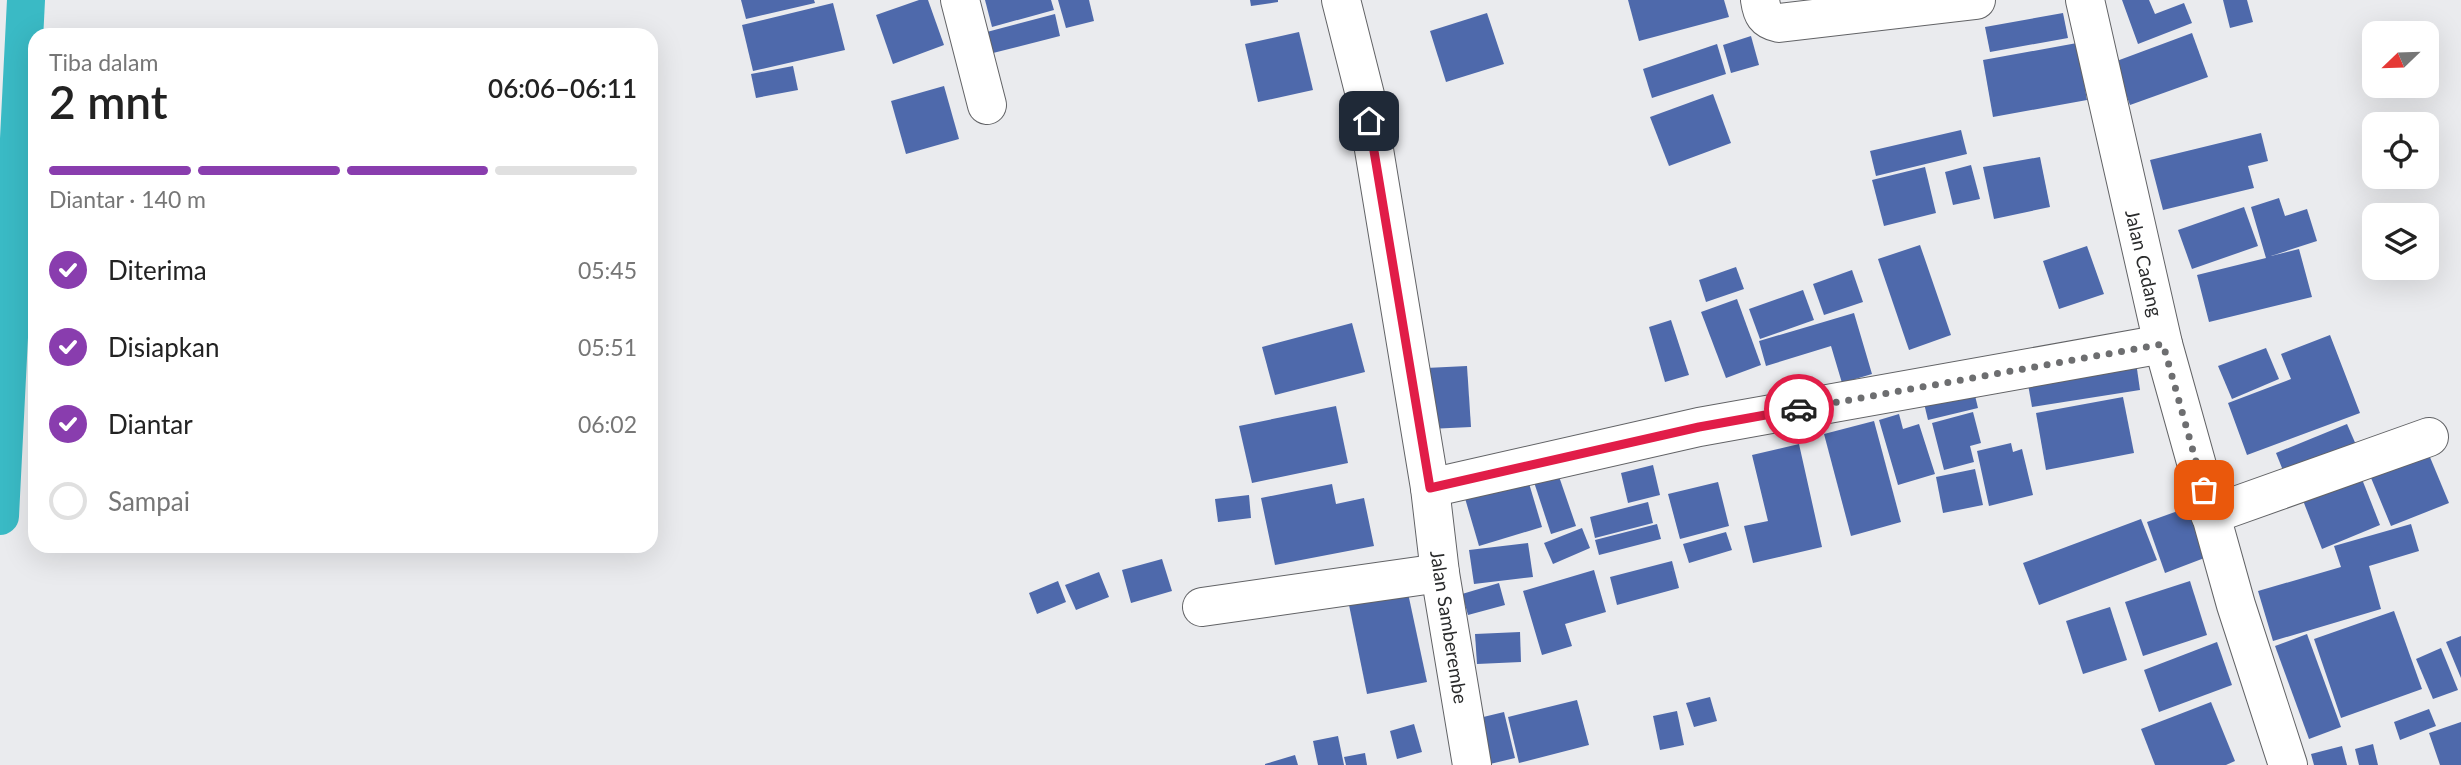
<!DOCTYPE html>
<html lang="id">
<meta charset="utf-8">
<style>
body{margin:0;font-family:Lato,sans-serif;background:#f2f2f2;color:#222;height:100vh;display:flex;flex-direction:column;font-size:26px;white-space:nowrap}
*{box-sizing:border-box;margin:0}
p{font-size:23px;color:#767676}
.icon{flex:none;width:38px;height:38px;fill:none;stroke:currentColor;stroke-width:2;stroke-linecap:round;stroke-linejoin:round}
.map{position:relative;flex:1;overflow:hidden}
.sheet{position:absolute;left:28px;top:28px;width:630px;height:525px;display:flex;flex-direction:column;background:#fff;border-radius:21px;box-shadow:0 7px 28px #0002}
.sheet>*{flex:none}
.needle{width:46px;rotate:247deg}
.buttons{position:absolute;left:2362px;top:21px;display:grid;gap:14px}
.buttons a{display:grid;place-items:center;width:77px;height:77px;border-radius:14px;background:#fff;box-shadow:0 7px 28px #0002;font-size:35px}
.pin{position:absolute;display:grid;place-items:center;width:60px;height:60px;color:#fff;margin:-30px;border-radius:14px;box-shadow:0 4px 10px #0006}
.courier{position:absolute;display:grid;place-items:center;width:70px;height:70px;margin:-35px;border:5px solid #e11d48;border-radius:50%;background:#fff;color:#222;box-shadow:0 2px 9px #0007}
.summary em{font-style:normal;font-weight:600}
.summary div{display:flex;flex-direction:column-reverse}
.summary{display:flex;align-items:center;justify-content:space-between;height:119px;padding:0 21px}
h1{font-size:46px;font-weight:600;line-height:52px}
.bar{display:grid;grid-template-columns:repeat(4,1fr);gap:10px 7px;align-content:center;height:84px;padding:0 21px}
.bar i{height:9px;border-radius:5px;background:#e0e0e0}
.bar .selected{background:#893dae}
.bar p{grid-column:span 4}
ol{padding:0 21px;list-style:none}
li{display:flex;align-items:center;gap:21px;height:77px}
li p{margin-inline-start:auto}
li .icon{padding:7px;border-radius:50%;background:#893dae;color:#fff;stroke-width:4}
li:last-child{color:#767676}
li i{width:38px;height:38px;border:4px solid #e0e0e0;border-radius:50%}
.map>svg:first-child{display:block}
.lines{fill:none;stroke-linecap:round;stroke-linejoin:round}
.canal{stroke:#3abac5;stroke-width:38}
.building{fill:#4e69ab}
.minor-casing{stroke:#626366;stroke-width:40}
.minor{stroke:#fff;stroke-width:38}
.done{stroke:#6d6e70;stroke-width:7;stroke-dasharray:0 12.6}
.route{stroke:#e11d48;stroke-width:9}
.labels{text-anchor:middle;stroke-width:7;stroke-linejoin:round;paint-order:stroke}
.street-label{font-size:19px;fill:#2a2b2c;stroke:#fff}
</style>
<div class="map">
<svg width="2461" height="765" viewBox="0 0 2461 765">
<rect width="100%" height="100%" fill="#eaebee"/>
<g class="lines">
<path class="canal" d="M0,516L26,0"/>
</g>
<g class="building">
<path d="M741,0H814L815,3L746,19Z"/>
<path d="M919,0H928L944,45L893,64L876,15Z"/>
<path d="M985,0H1051L1054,10L992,27Z"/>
<path d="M1058,0H1089L1094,21L1066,28Z"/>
<path d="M1250,0H1278V2L1251,6Z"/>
<path d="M1628,0H1724L1729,17L1639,41Z"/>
<path d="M2122,0H2149L2155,14L2184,3L2192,23L2138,44Z"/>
<path d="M2223,0H2247L2253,22L2230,28Z"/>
<path d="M833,3L845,50L753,71L742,25Z"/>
<path d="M1487,13L1504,64L1446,82L1430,31Z"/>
<path d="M2063,13L2068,38L1990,52L1985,27Z"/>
<path d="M1055,14L1060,36L989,54L983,33Z"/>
<path d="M1299,32L1313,90L1258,102L1245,44Z"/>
<path d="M2192,33L2208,77L2130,105L2114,62Z"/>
<path d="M1751,36L1759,65L1731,73L1723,45Z"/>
<path d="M2077,43L2087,100L1993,117L1983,60Z"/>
<path d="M1717,44L1726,74L1652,98L1643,69Z"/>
<path d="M793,66L798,90L756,98L751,74Z"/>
<path d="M944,86L959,139L906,154L891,101Z"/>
<path d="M1713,94L1731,143L1669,166L1650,117Z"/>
<path d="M1961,130L1967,154L1876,176L1870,151Z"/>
<path d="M2261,133L2268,161L2248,166L2254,188L2163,210L2150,160Z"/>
<path d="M2040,157L2050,207L1994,219L1983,167Z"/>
<path d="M1971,165L1980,199L1953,205L1945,172Z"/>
<path d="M1925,167L1936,213L1884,226L1872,180Z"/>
<path d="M2279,198L2285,216L2307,209L2317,241L2271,256L2299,249L2312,297L2209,322L2197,275L2266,258L2251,207Z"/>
<path d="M2244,207L2258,246L2192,269L2178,230Z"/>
<path d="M1920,245L1951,335L1909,350L1878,259Z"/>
<path d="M2087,246L2104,294L2059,309L2043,261Z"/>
<path d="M1736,267L1744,289L1706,302L1699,280Z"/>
<path d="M1852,270L1863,302L1824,315L1813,284Z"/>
<path d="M1803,290L1814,320L1760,339L1749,309Z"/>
<path d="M1737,299L1761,365L1726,378L1701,312Z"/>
<path d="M1854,313L1872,374L1842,383L1831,346L1766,366L1759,341Z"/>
<path d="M1671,320L1689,375L1665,382L1649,327Z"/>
<path d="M1352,323L1365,372L1275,395L1262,347Z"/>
<path d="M2330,335L2360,413L2247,455L2228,403L2291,379L2281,354Z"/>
<path d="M2266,348L2279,379L2232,399L2218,366Z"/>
<path d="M2135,355L2140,390L2032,407L2026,373Z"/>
<path d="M1467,366L1471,427L1429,429L1426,368Z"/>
<path d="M1972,383L1978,408L1928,420L1922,395Z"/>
<path d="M2123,397L2134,453L2046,470L2036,413Z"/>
<path d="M1336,406L1348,463L1252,483L1239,426Z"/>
<path d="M1973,412L1981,443L1970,446L1974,462L1944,470L1932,423Z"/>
<path d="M1899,414L1903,429L1919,424L1935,474L1898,485L1879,420Z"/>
<path d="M1874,421L1901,522L1851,536L1824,434Z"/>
<path d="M2347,424L2360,454L2288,483L2276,453Z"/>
<path d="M2011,443L2013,452L2022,449L2033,495L1989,506L1977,451Z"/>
<path d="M1799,444L1822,547L1753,563L1744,526L1768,521L1752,455Z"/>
<path d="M2427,450L2449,503L2391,526L2369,473Z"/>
<path d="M1554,462L1576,526L1551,534L1530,470Z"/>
<path d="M1653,465L1660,495L1628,503L1621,473Z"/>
<path d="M1975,469L1983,505L1943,513L1936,477Z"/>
<path d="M1525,470L1542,527L1479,546L1462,488Z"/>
<path d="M2360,474L2380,525L2322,549L2302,498Z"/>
<path d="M1718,482L1729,526L1680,539L1668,494Z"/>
<path d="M1332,484L1336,504L1364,498L1374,546L1275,565L1261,498Z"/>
<path d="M1249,495L1251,518L1218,522L1215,499Z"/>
<path d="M1648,502L1653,523L1595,538L1590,517Z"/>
<path d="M2189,507L2207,557L2165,573L2147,522Z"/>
<path d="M2141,519L2157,560L2039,605L2023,563Z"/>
<path d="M1657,524L1661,539L1599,555L1595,540Z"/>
<path d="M2411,524L2419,551L2369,566L2381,609L2273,641L2258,591L2341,567L2334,546Z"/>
<path d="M1582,528L1590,548L1553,564L1544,543Z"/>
<path d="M1726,532L1732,550L1689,563L1683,544Z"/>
<path d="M1528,543L1533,577L1474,584L1469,550Z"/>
<path d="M1162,559L1172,591L1131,603L1122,570Z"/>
<path d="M1672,561L1679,588L1617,605L1610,577Z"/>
<path d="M1594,570L1606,612L1565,624L1572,646L1542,655L1523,591Z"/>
<path d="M1099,572L1109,597L1076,610L1065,585Z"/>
<path d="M1058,581L1066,602L1037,614L1029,593Z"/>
<path d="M2190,581L2207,635L2143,656L2125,602Z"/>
<path d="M1499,583L1505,605L1468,615L1462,594Z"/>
<path d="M1408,593L1427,682L1367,694L1349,605Z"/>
<path d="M2110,607L2127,660L2083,674L2066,621Z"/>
<path d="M2394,611L2422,689L2341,718L2314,639Z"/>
<path d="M1520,632L1521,662L1477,664L1475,634Z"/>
<path d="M2307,634L2341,727L2309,739L2275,646Z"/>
<path d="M2461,636V678L2446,642Z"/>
<path d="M2217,642L2232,685L2159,712L2144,670Z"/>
<path d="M2441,648L2458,690L2433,699L2416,659Z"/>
<path d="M1710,697L1717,721L1694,727L1686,703Z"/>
<path d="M1577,700L1589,745L1519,763L1508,717Z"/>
<path d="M2211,702L2235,761L2226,765H2155L2141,729Z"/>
<path d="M2429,709L2436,726L2400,740L2394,722Z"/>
<path d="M1677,711L1684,745L1660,750L1653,716Z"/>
<path d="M1504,712L1515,758L1486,765L1475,719Z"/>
<path d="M2461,722V765H2440L2429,733Z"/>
<path d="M1414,724L1422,752L1397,759L1390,731Z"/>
<path d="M1338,736L1344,765H1318L1313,741Z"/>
<path d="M2373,744L2378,765H2359L2355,749Z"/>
<path d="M2342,746L2347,765H2314L2311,754Z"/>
<path d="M1365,753L1367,765H1346L1344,757Z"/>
<path d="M1295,755L1298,765H1265V764Z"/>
</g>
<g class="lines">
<defs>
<g id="minor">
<path d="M960,0L987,105"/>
<path d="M1341,0L1365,95L1430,488L1440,573L1472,765"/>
<path d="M1760,0C1762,14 1765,20 1779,23L1976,0"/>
<path d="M2085,0L2163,344L2236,605L2288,765"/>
<path d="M1430,488L1699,427L2163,344"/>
<path d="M2210,515L2429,437"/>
<path d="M1202,607L1440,573"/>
</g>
</defs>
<use href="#minor" class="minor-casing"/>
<use href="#minor" class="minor"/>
</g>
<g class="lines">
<path class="done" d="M1799,409L2163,344L2204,490"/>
<path class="route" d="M1369,121L1430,488L1699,427L1799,409"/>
</g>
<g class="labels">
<g class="street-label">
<text transform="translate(2144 263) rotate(77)" y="7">Jalan Cadang</text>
<text transform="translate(1449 627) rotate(81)" y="7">Jalan Samberembe</text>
</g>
</g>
</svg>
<div class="buttons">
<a><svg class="needle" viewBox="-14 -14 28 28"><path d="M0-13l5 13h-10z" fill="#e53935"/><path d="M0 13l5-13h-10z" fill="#767676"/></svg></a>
<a><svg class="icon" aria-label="locate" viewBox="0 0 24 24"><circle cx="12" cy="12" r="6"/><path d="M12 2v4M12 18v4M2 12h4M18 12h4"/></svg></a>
<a><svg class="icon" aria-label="layers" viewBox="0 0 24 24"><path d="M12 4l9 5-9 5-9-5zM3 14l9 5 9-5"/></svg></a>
</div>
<div class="pin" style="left:2204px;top:490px;background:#ea580c"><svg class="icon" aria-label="bag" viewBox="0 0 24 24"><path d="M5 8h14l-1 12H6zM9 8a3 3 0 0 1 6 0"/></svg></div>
<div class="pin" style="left:1369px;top:121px;background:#1f2937"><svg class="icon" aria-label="home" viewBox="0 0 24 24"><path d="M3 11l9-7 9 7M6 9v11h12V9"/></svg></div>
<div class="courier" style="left:1799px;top:409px"><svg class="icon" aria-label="car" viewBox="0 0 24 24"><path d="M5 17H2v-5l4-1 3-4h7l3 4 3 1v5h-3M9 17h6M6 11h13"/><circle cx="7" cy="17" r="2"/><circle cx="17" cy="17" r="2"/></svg></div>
<section class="sheet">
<div class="summary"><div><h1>2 mnt</h1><p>Tiba dalam</p></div><em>06:06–06:11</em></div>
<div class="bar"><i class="selected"></i><i class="selected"></i><i class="selected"></i><i></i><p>Diantar · 140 m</p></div>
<ol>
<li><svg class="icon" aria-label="check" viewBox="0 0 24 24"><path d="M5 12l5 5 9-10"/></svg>Diterima<p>05:45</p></li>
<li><svg class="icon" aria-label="check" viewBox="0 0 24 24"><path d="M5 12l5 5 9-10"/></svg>Disiapkan<p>05:51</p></li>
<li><svg class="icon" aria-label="check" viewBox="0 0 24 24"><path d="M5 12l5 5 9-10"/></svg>Diantar<p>06:02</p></li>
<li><i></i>Sampai</li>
</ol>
</section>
</div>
